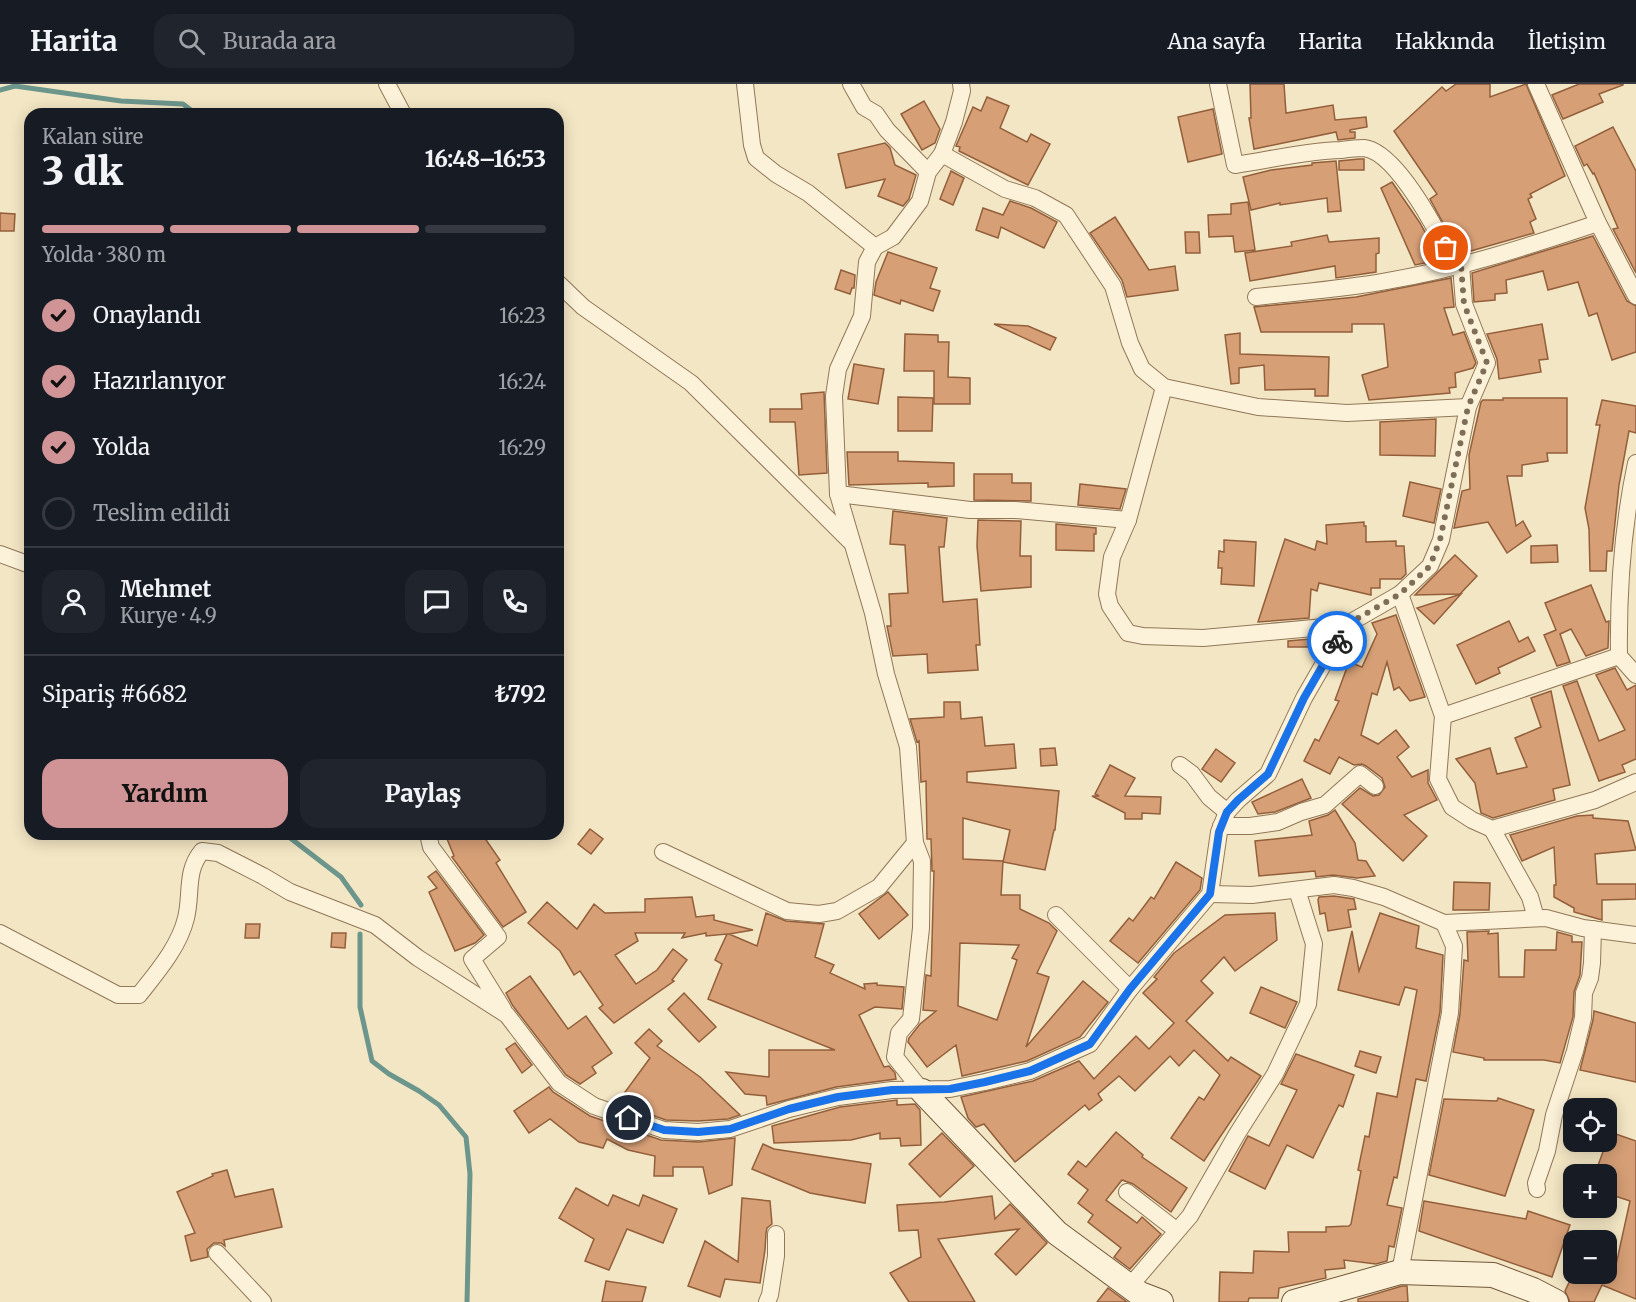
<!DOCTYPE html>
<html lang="tr">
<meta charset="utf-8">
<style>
body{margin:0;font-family:Merriweather,serif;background:#20242c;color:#f1f3f6;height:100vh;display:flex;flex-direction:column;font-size:22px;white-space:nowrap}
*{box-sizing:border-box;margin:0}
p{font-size:20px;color:#9ea1a6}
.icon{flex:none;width:33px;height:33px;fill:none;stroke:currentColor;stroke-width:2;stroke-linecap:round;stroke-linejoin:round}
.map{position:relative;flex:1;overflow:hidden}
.side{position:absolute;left:24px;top:24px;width:540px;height:732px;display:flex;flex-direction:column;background:#171b24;border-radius:18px;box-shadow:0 3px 15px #0003}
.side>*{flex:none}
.fabs{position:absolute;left:1563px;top:1014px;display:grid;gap:12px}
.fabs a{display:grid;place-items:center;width:54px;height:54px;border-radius:12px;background:#171b24;box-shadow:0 3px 15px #0003;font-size:30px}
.pin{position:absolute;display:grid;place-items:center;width:51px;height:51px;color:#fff;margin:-26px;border:3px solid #fff;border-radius:50%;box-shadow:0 2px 6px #0007}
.courier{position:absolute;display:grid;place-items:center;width:60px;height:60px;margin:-30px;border:4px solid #1a73e8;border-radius:50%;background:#fff;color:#222;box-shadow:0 2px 8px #0007}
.summary em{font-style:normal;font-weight:800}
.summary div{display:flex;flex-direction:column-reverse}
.summary{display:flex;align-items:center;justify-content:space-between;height:102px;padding:0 18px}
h1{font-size:39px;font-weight:800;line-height:45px}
.bar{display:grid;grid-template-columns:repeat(4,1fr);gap:9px 6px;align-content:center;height:72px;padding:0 18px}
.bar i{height:8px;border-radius:4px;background:#363941}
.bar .active{background:#d09496}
.bar p{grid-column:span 4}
.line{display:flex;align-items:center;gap:15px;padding:0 18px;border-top:2px solid #363941}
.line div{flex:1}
.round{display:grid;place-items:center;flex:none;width:63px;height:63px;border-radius:18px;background:#20242c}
ol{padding:0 18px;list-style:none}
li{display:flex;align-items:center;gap:18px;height:66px}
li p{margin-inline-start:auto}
li .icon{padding:6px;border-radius:50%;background:#d09496;color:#111;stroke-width:4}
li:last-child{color:#9ea1a6}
li i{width:33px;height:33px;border:3px solid #363941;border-radius:50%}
.button{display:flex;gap:12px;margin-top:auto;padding:12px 18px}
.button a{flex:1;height:69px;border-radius:18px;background:#d09496;color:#111;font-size:24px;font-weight:800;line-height:69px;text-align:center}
.button a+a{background:#20242c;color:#f1f3f6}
header{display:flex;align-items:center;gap:36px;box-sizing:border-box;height:84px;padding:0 30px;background:#171b24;border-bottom:2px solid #363941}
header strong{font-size:28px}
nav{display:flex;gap:33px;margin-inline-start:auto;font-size:21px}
.search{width:420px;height:54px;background:#20242c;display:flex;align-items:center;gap:15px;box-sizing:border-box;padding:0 21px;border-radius:18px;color:#9ea1a6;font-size:22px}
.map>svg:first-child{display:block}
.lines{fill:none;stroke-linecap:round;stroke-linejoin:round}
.stream{stroke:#6c968c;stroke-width:5}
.building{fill:#d69f76;stroke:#935f3b;stroke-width:1.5;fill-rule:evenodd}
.street-casing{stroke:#917758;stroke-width:18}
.secondary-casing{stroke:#73583b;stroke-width:26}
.street{stroke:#fcf2d9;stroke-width:16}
.secondary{stroke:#fcf2d9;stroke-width:24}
.done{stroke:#7e6e57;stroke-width:6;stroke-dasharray:0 10.8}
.route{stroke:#1a73e8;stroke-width:8}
</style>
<header>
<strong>Harita</strong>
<div class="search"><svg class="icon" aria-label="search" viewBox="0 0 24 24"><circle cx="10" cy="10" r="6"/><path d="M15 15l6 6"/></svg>Burada ara</div>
<nav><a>Ana sayfa</a><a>Harita</a><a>Hakkında</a><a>İletişim</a></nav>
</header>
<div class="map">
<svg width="1636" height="1218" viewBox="0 0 1636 1218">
<rect width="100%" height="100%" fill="#f3e6c4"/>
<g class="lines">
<g class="stream">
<path d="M0,6L15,2L121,17L183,20L196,30"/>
<path d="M285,750L341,793L361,821"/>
<path d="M360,850V923L372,977L389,990L419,1007L439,1021L466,1053L470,1090L467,1218"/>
</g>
</g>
<g class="building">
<path d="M1250,0H1284L1286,29L1333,21L1335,36L1366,33L1367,43L1350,46V48H1355V54L1338,56L1336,48L1254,65L1249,34H1251Z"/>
<path d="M1456,0H1490V13L1526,0L1565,92L1530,110L1532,113L1528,115L1536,135L1530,138L1534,149L1460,170L1430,115L1437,110L1394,47L1442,3L1446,7Z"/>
<path d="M1579,0H1623V1L1599,10L1603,18L1563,35L1552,11Z"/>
<path d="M987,13L1009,22L1000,44L1027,58L1031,50L1050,60L1028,101L959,67L960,63L956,62L973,23L981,27Z"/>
<path d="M924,17L940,45L935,59L922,66L901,30Z"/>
<path d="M1213,25L1222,70L1188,78L1178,33Z"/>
<path d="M1613,43L1636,87V189L1613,145L1618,144L1594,89L1593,90L1587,80L1584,82L1575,62Z"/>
<path d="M885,59L890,64L895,81L916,91L909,115L903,122L878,112L885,95L846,104L838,70Z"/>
<path d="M1359,75H1364V86H1339V77Z"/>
<path d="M1336,77L1341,127L1328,128L1327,114L1280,121V119L1251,126L1243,93L1271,86L1312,81V79Z"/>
<path d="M951,87L964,94L953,121L940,115Z"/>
<path d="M1392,98L1420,139L1440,176L1415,181L1381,104Z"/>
<path d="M1010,117L1031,124L1057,138L1044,164L1001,143L998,154L976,146L983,124L1003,131Z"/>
<path d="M1248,118L1255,166L1235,168L1233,152L1209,153L1208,131L1231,130V120Z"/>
<path d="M0,129L15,130L14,147H0Z"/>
<path d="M1115,133L1149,186L1175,182L1178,206L1127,213L1122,196L1090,149Z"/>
<path d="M1185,148H1199L1200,169H1186Z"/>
<path d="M1327,151L1329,158L1379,154V169L1376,170V188L1336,194L1335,182L1250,197L1245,169L1292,162L1291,158Z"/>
<path d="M1593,152L1627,217L1636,222V268L1612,276L1597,229L1589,232L1578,198L1548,206L1543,187L1506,196L1507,209L1495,210V216L1474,218L1472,189Z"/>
<path d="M888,168L937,184L930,204L940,207L933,227L901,216L900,220L874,211L876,198Z"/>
<path d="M841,186L855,191L854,204H852L850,210L835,205Z"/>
<path d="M1451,194L1454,223L1444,224L1453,251L1464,248L1476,279L1473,284L1455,289L1456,303L1449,304L1450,309L1369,316L1362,291L1388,283L1384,240H1352V248H1261L1254,223L1356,213Z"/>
<path d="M994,240L1028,242L1056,254L1050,266Z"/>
<path d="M1542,240L1548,275L1539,276L1541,288L1499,295L1497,275L1487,250Z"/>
<path d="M1240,249V270L1329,273L1328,312H1315V305L1265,306L1264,281L1239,284V299L1231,300L1225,251Z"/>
<path d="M905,250L938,251V258H949L948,293L970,294V320H934V287H904Z"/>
<path d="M854,280L884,285L878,320L848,315Z"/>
<path d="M824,308L827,389L799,391L795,338H770V325H802L801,310Z"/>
<path d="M898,313L933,314L932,347H898Z"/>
<path d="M1503,314H1567V369H1547L1548,377L1522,381V392H1507L1516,442L1523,437L1531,452L1507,469L1488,438L1454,444L1462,407L1470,405L1469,371L1481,318L1483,316H1503Z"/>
<path d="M1602,316L1636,322V349L1629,347L1619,401L1612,467H1607L1606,487H1590L1589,445L1585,424L1600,341H1596Z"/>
<path d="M1436,335L1435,372L1380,371V338Z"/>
<path d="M847,368H898V377L954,379V402L928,403V399L849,401Z"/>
<path d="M974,390H1012V399H1031V417L974,416Z"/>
<path d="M1410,398L1441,405L1434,439L1403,432Z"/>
<path d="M1080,400L1126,405L1120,425L1078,421Z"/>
<path d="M893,427L947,434L944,463H939L943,518L977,515L980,561H976L978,586L928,589L927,570L893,572L887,542H891L889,510L908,509L905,461L890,460Z"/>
<path d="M978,436L1021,437L1020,472H1031V503L981,507L977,462Z"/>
<path d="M1364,438V442H1366V458L1396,457V462H1404L1406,490L1401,495H1380V504H1371V511L1319,499L1317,507L1311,505L1309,534L1258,538L1285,455L1315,466L1317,457L1327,460L1326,441Z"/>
<path d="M1056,440L1096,444V450H1094V467L1056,466Z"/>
<path d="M1224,456L1256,458L1254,502L1221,500L1222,484H1218L1219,467L1224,468Z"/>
<path d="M1557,461L1558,478L1531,479V462Z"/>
<path d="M1455,471L1477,492L1460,510L1415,511Z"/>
<path d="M1591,501L1606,538L1609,537L1608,564L1586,572L1571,545L1560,550L1570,578L1557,582L1544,551L1556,546L1545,519Z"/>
<path d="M1461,510L1434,540L1417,524Z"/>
<path d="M1396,531L1425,613L1410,617L1399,603L1394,606L1387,578L1377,611L1372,609L1361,651L1378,660L1396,646L1409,663L1397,673L1412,693L1428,686V699L1437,716L1404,731L1427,752L1403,777L1342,720L1360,704L1373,712L1379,711L1385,703L1382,694L1366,682L1362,680L1354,681L1339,673L1330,690L1304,677L1315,655L1319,657L1339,617L1335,616L1349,578L1362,583L1377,550L1372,539Z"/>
<path d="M1509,537L1519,558L1528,553L1535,567L1498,584L1500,589L1476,600L1457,561Z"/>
<path d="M1321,554V563H1288V557Z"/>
<path d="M1615,584L1627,606L1636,601V675L1622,681L1625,688L1599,697L1563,602L1577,597L1599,657L1625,646L1596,591Z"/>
<path d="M1551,607L1570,701L1553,705L1555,716L1493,734L1481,729L1475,699L1456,675L1490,664L1497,690L1527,683L1515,654L1541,643L1531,614Z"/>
<path d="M944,618H960L961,635L982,633L985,662L1014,660L1016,684L967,688V698L1059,707L1055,746H1054L1045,786L1003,778L1010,746L963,734V775L1003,777L1001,811H1020V825L1049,839L1057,847L1037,889L1049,893L1026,963L1083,897L1108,918L1080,953L1027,977L962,992L956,961L927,983L908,958L909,954L920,940L936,927L923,926L926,891L931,892L934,787H932L931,755H927L926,697L921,698L919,657L917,658L910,635L944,633ZM960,859L1019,861L1012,874L1017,876L997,936L958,922Z"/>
<path d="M1055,664L1057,681L1041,682L1040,665Z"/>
<path d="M1216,665L1235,679L1221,698L1202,685Z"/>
<path d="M1110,681L1135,694L1125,712L1161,713L1160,730L1142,729V735H1125V729L1092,712H1099L1095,710Z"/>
<path d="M1302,695L1311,714L1275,728L1258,730L1252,718Z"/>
<path d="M1335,726L1355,759L1358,776L1366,777L1375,792L1357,794L1333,791L1316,793L1315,787L1259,792L1255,757L1312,751L1309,737L1328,731Z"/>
<path d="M1593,731V734L1628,737L1636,766L1595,770L1597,800H1636V815L1602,816V836L1574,828V824L1554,813V801H1556L1554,763L1522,777L1510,751L1577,732Z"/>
<path d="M590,745L603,755L591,770L578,760Z"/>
<path d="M445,750H482L500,776L496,779L526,828L503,843L452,773L454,772Z"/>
<path d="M1176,778L1202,794L1200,806L1138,879L1110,857L1129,834L1133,837L1151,813L1154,815Z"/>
<path d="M436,787L484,851L475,859L455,867L429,808L437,804L428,793Z"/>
<path d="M1454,798L1490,799L1489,826H1453Z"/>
<path d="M888,808L908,831L879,855L859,830Z"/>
<path d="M1334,812L1354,815L1356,825L1348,826L1351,843L1328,847L1325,829L1320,830L1318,816L1319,813Z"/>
<path d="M692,813L696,833L714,831V836L753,846L729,850L757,862L766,829L786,837L824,840L815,873L834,881L830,889L865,905L864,900L877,899V901L904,903L902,925L875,923L859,931L884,983L889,982L895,989L896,995L836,1003L767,1021L766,1012L745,1010L726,988L769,993V966H835L708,915L722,880L715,876L727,850L706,852V849L682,854L685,849H635L638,857L615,871L636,900L657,886L673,865L687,876L672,896L674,897L614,939L599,924L603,921L580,887L574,891L560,867L528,839L547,818L577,845L594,820L605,829L645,828V815Z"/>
<path d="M1275,829L1277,856L1235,887L1224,873L1201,897L1213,909L1186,937L1228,977L1231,973L1261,992L1204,1077L1171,1054L1199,1013L1204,1016L1220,991L1194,966L1179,982L1170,972L1135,1007L1119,992L1098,1010L1102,1016L1089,1026L1085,1021L1015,1078L984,1040L976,1043L968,1034L961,1013L1033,997L1079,977L1094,995L1136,952L1149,965L1174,939L1143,909L1157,895L1154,893L1174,869L1225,831Z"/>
<path d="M1380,829L1419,842L1416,864L1443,871L1440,928L1426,997L1416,995L1397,1094L1394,1093L1387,1121L1402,1124L1394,1163L1389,1162L1387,1177L1376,1180L1344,1176L1345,1184L1325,1186L1326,1194L1279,1204L1278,1214H1249L1248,1218H1219L1220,1188L1253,1189L1254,1167L1289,1168L1288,1148H1326V1143L1349,1142L1351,1140L1361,1087L1358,1086L1365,1052L1369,1053L1377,1009L1397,1013L1417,906L1405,903L1399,921L1338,906L1352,847L1359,887Z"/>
<path d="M246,840H260L259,854H245Z"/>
<path d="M1489,847L1488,850L1498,849L1499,893H1524L1525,866H1556L1557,848L1572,852V858H1582L1580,891L1574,908L1573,933L1560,979L1544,976H1484V974L1453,968L1460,930L1464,876L1468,877L1467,848Z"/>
<path d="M332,849H346L345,864L331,863Z"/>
<path d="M530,892L568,945L586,932L612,969L592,983L596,989L580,1000L566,991L513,922L506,909Z"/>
<path d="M1261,903L1297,918L1285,944L1250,929Z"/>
<path d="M684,909L716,943L699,958L668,925Z"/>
<path d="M1594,927L1636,939V998L1580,986L1593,936Z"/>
<path d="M649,945L662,957L657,962L700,993L740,1031L728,1035L698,1037L666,1036L617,1019L650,974L635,959Z"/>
<path d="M515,959L532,981L522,989L506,965Z"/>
<path d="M1360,967L1381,973L1376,989L1355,982Z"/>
<path d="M1296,970L1354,991L1343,1023L1339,1021L1313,1074L1287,1061L1265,1105L1229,1087L1248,1052L1269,1062L1297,1006L1281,1000Z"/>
<path d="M549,1003L553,1008L590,1032L661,1056L699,1058L735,1054L732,1101L709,1110L703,1083H673V1092H654L655,1072L628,1066L607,1055L603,1064L579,1058L550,1035L529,1049L514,1027Z"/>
<path d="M1498,1014L1534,1026L1505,1112L1429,1091L1444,1015L1497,1017Z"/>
<path d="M897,1016V1021L915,1020L920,1026L921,1061L901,1062L900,1054L880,1055V1049L851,1056L774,1059L772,1042L840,1023Z"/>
<path d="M1116,1048L1143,1071L1142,1073L1187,1104L1171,1128L1133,1100L1122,1096L1106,1116L1137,1139L1142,1133L1161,1150L1130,1185L1114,1173L1121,1164L1088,1138L1093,1131L1078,1119L1088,1106L1068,1090L1078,1077L1086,1083Z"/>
<path d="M1610,1048L1636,1057V1215L1602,1201L1594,1218H1570L1565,1207L1573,1190H1606V1177L1616,1181L1630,1117L1606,1109V1090H1595Z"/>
<path d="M942,1049L974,1082L940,1113L909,1080Z"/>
<path d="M763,1060L774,1065L871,1080L865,1119L810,1109L752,1085Z"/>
<path d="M227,1086L235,1113L273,1105L282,1143L224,1156L225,1162L221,1159H214L207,1165L208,1173L191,1177L185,1152L195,1149L177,1108L213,1092L212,1090Z"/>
<path d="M576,1104L608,1122L613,1111L639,1122L643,1111L677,1125L663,1159L627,1145L609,1186L585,1177L594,1155L559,1134Z"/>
<path d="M992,1112L995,1135L1010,1120L1047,1159L1016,1191L995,1170L1019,1145L938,1155L975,1218H909L890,1189L921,1173L918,1146L899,1147L897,1121L944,1118Z"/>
<path d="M742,1114L770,1117L772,1140L767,1144L766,1149L765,1166L760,1199L725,1195L720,1213L688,1202L705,1157L738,1178Z"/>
<path d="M1424,1117L1526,1135L1528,1127L1570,1141L1552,1193L1419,1147Z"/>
<path d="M606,1197L646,1203L642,1218H602Z"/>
<path d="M1402,1202H1407L1408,1218H1358V1215Z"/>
<path d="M1108,1204L1127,1218H1097Z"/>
</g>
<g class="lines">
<defs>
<g id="street">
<path d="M387,0L403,30"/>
<path d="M745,0L752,61L756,74L776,90L808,109L875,163"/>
<path d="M851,0L864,23L876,30L887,46L928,88"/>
<path d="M1218,0L1235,81C1270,76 1305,67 1341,66C1348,65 1357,64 1364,64C1398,68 1441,154 1455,183"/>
<path d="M1536,0L1598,139L1636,212"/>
<path d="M942,70L1005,105L1035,114L1066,131L1113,202L1130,259L1142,285L1164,303L1258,323L1347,329L1468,323"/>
<path d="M558,199L583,223L691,299L850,457"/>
<path d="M1256,213C1300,208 1344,205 1387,197C1459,185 1529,162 1598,139"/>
<path d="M1164,303L1128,436L1112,473L1107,510L1110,522L1128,549L1143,552L1203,554L1346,541L1400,510L1430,482L1441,456L1468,323L1487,279L1464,220L1461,181"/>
<path d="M1636,379C1622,445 1618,505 1619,572L1636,591"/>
<path d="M838,410L970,426H1015L1128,436"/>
<path d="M0,470L30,481"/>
<path d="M1400,510L1443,632L1438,695L1452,723L1472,736L1492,745L1595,716L1636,698"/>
<path d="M1443,632L1619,572"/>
<path d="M1180,681L1192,690L1209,713L1227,728"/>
<path d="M1221,742H1250L1278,738L1301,728L1325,721L1360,690L1375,702"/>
<path d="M1492,745L1530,813L1536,834"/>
<path d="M428,750L431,763L498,853L472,875L503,925"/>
<path d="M663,768L787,827L819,830L837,827L879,803L915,759"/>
<path d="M1210,810L1252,811L1334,801L1353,804L1384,813L1444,839L1546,834L1583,844L1636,851"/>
<path d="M1056,831L1130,905"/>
<path d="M0,849L118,911H139C157,888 179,863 186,834C192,810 185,787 202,767L218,769L263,792L290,808L375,841L418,874L507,931L559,999L594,1022L664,1046L698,1048L730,1045L789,1025L838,1013L892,1006L950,1005L985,998L1030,987L1090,960L1130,905L1210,810L1219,748L1227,728L1238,716L1268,690L1304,614L1346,541"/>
<path d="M922,1007L895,973L899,949L911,935L921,844L922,777L915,759L908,663L886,590L873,529L838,410L834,312L838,285L862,232L867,178L875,163L893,153L920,117L928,88L942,70L954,38L962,7L961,0"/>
<path d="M1537,1105L1536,1099L1547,1067L1554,1031L1575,967L1583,934L1584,909L1590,894L1592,879L1593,845"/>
<path d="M1127,1108L1176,1146"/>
<path d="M217,1169L263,1218"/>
<path d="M1400,1188L1450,929L1454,862L1444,839"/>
<path d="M1130,1202L1190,1132L1237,1050L1275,990L1308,920L1314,860L1297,806"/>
<path d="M767,1218L770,1211L776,1172V1150"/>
</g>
<g id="secondary">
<path d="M922,1007L1057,1149L1140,1210L1161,1218"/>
<path d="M1294,1218L1400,1188L1493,1191L1533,1206L1556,1218"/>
</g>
</defs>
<use href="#street" class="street-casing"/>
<use href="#secondary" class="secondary-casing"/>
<use href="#street" class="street"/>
<use href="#secondary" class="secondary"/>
</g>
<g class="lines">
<path class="done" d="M1337,557L1346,541L1400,510L1430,482L1440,456L1468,323L1487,279L1464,220L1461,181L1455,183L1446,164"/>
<path class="route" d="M629,1034L664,1046L698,1048L730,1045L789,1025L838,1013L892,1006L950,1005L985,998L1030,987L1090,960L1130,905L1210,810L1219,748L1227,728L1238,716L1268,690L1304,614L1337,557"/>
</g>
</svg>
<div class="fabs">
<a><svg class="icon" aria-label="locate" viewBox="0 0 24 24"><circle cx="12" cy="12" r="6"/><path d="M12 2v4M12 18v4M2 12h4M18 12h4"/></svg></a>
<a>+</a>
<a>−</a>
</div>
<div class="pin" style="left:1446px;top:164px;background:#ea580c"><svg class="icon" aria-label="bag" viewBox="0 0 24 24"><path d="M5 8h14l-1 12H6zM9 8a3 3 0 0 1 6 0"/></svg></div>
<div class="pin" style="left:629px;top:1034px;background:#1f2937"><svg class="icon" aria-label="home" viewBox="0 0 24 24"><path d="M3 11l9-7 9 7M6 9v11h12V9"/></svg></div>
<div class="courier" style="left:1337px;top:557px"><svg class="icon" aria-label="bike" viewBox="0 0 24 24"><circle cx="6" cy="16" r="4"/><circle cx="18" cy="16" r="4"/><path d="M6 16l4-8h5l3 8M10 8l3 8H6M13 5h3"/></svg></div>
<section class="side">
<div class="summary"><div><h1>3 dk</h1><p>Kalan süre</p></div><em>16:48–16:53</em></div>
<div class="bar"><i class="active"></i><i class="active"></i><i class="active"></i><i></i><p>Yolda · 380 m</p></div>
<ol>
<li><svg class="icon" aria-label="check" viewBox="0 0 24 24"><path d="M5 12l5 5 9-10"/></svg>Onaylandı<p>16:23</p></li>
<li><svg class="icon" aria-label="check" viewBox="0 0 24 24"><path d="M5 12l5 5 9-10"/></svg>Hazırlanıyor<p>16:24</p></li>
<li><svg class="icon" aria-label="check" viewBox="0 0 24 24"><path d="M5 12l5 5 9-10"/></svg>Yolda<p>16:29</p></li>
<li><i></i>Teslim edildi</li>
</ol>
<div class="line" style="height:108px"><a class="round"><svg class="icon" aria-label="person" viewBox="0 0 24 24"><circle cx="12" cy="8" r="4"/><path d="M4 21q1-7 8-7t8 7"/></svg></a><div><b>Mehmet</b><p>Kurye · 4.9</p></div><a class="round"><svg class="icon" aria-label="chat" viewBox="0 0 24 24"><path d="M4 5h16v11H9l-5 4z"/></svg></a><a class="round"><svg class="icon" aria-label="phone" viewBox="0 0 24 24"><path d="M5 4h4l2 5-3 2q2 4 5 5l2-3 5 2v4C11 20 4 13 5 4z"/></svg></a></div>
<div class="line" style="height:78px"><div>Sipariş #6682</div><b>₺792</b></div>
<div class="button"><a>Yardım</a><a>Paylaş</a></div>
</section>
</div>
